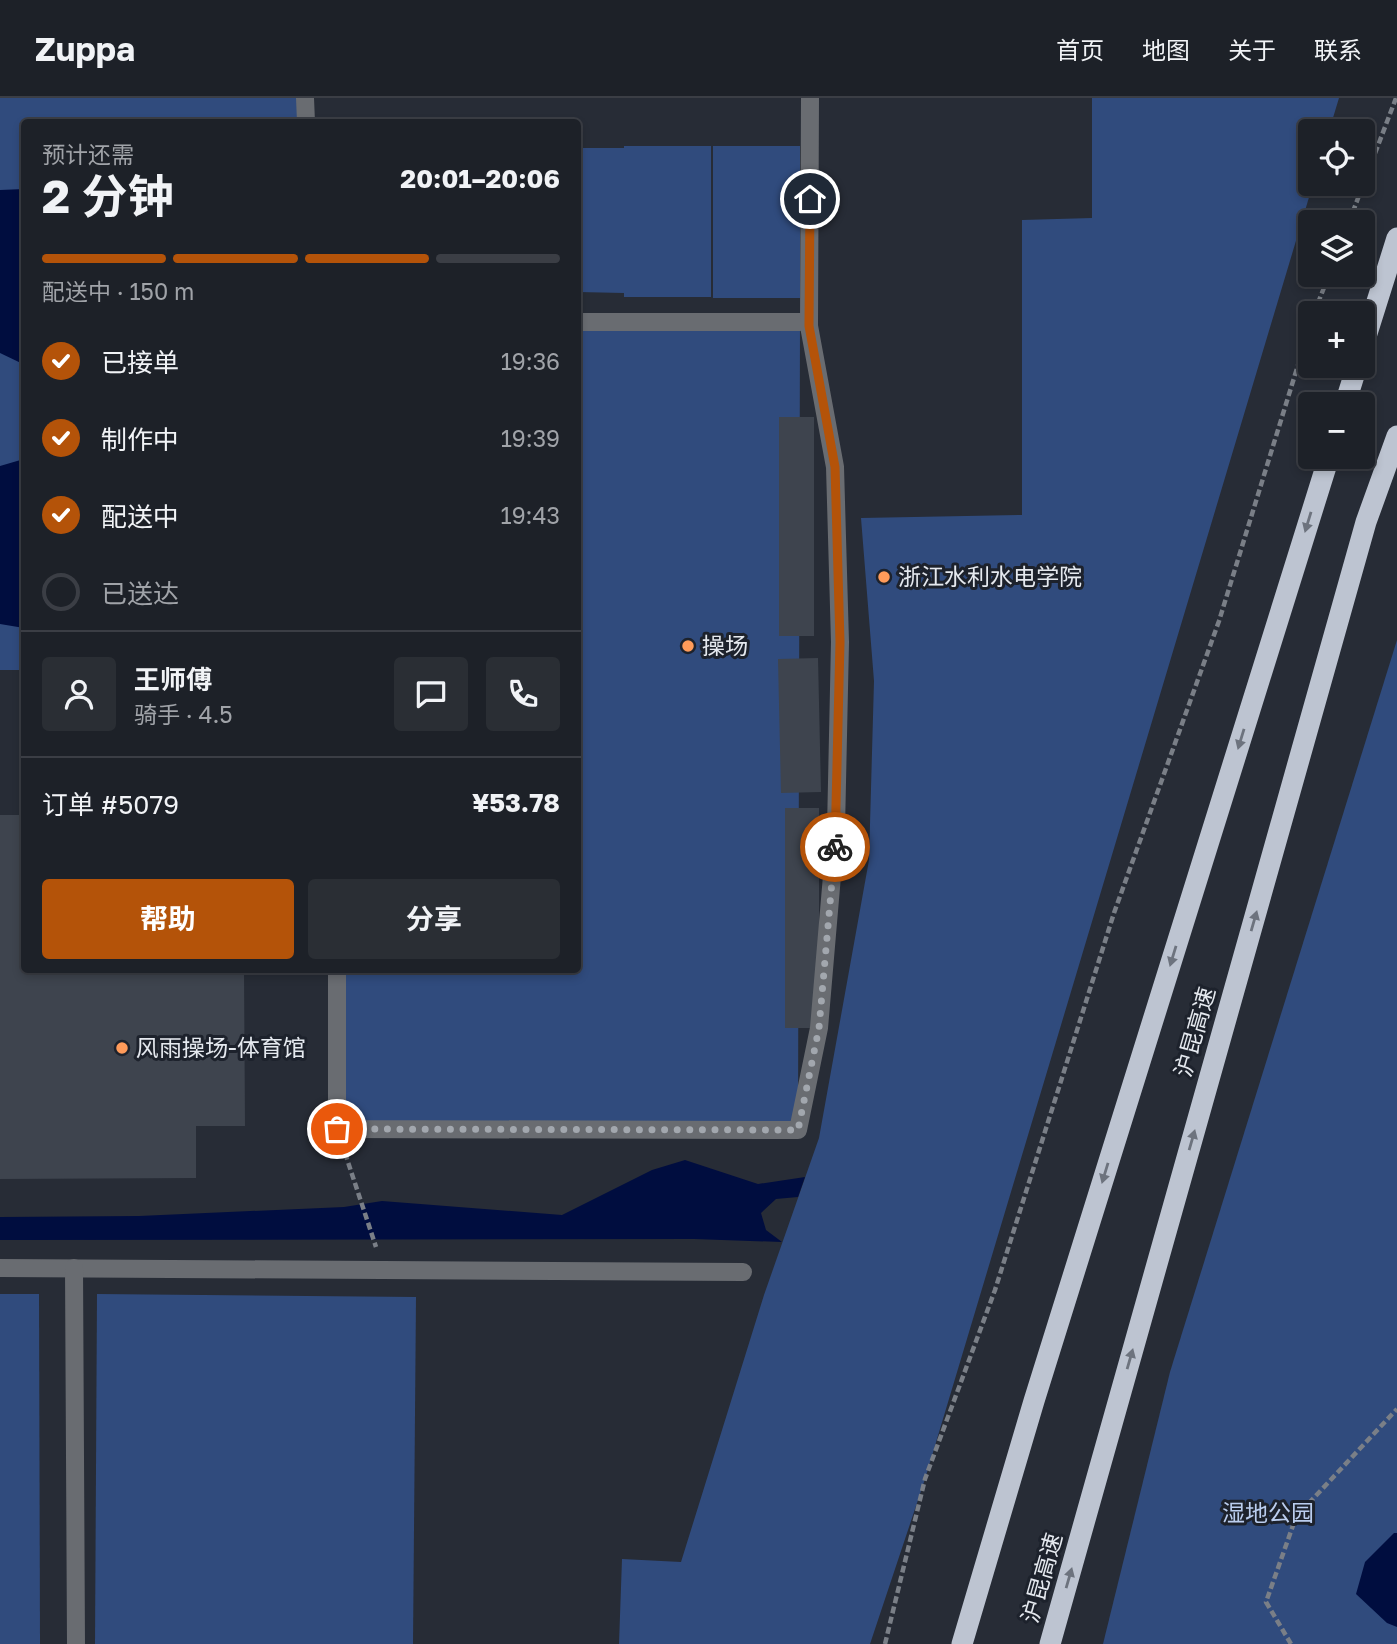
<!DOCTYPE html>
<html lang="zh">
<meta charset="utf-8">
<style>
body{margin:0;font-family:"Golos Text","Noto Sans SC",sans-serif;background:#2a2e34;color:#f1f3f6;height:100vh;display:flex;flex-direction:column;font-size:26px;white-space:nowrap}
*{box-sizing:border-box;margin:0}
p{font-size:23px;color:#a0a3a8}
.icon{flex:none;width:38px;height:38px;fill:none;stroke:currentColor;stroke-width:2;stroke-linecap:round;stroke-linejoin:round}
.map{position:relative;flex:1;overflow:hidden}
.details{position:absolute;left:21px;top:21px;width:560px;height:854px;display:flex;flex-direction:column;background:#1d2128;border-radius:7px;box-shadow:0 4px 10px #0003,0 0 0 2px #3b3e45}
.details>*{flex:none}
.controls{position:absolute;left:1298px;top:21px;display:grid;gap:14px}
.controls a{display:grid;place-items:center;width:77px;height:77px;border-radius:7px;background:#1d2128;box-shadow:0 4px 10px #0003,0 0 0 2px #3b3e45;font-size:35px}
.pin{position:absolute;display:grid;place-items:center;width:60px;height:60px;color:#fff;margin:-30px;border:4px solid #fff;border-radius:50%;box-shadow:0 2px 7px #0007}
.courier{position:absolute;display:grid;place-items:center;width:70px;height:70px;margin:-35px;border:5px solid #b45309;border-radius:50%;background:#fff;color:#222;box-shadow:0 2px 9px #0007}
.head em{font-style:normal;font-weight:700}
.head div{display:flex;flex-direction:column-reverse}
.head{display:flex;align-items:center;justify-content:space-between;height:119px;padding:0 21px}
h1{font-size:46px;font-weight:700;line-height:52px}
.bar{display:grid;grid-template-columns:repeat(4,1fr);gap:10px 7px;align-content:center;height:84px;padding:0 21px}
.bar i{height:9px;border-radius:5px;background:#3b3e45}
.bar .on{background:#b45309}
.bar p{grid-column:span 4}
.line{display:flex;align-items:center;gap:18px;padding:0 21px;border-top:2px solid #3b3e45}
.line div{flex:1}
.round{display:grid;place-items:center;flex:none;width:74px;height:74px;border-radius:7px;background:#2a2e34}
ol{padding:0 21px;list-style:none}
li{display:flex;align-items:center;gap:21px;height:77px}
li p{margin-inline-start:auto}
li .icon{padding:7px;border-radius:50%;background:#b45309;color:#fff;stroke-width:4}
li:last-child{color:#a0a3a8}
li i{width:38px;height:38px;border:4px solid #3b3e45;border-radius:50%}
.cta{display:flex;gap:14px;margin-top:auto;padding:14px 21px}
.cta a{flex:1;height:80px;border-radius:7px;background:#b45309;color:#fff;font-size:28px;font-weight:700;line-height:80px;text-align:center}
.cta a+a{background:#2a2e34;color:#f1f3f6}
header{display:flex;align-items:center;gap:42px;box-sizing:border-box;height:98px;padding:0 35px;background:#1d2128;border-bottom:2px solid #3b3e45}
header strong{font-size:33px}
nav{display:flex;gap:38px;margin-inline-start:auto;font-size:24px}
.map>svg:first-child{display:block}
.green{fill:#304b7d}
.water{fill:#000d3f}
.building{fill:#3e444e}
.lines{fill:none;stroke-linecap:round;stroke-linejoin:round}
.path{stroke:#7a7f87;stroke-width:4.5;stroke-dasharray:7 3.5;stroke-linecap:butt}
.minor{stroke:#696c71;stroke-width:18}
.motorway{stroke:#bdc4d1;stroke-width:21}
.oneway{fill:#6d737e}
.done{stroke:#a2a7ae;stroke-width:7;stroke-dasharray:0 12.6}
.route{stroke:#b45309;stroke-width:9}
.poi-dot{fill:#ff9b5a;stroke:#1d222c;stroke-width:2.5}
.labels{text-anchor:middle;stroke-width:6;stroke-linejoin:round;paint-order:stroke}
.poi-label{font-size:23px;fill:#e5e9ef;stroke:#1d222c;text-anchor:start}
.street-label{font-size:23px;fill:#e5e9ef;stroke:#1d222c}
.park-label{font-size:23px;fill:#bbceef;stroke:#1d222c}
</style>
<header>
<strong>Zuppa</strong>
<nav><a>首页</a><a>地图</a><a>关于</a><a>联系</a></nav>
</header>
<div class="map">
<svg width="1397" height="1546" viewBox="0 0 1397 1546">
<rect width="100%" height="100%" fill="#272c36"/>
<g class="green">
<path d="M0,0H305L306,24H24V572H0Z"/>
<path d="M1092,0H1339L1329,33H1311V86H1313L925,1381L870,1546H619L622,1461L681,1464L764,1197L819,1040L869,762L874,583L861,420L1022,417V122L1092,120Z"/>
<path d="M624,48H711V199H624V195L578,194V50H624Z"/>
<rect x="713" y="48" width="87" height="152"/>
<path d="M578,224H800L798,1032L337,1031V872H578Z"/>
<path d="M1397,542V1546H1103L1170,1274Z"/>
<path d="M0,1196H39L40,1546H0Z"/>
<path d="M97,1196L416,1199L413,1546H95Z"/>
</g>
<g class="water">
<path d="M24,91V272L23,266L0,255V92Z"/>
<path d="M24,361V530L0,526V368Z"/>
<path d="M685,1062L758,1086L805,1079L798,1099L776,1101L761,1115L766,1132L782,1144L694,1141L0,1142V1119L139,1118L344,1109L382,1103L562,1117L652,1072Z"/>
<path d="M1394,1435H1397V1529L1387,1525L1356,1496L1365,1464Z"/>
</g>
<g class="building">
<rect x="779" y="319" width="35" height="219"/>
<path d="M818,560L821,694L781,695L778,561Z"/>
<rect x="785" y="710" width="34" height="220"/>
<path d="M0,717H24V872H244L245,1028H196V1080L0,1081Z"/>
</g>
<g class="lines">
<g class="path">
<path d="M1349,124L1396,0"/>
<path d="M1314,215L1329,177"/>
<path d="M345,1055L376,1149"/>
<path d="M885,1546L925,1381L995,1192L1114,815L1219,523L1311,225"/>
<path d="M1291,1546L1266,1504L1296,1419L1397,1311"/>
</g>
<g class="minor">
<path d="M305,0L306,24"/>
<path d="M578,224H800"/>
<path d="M337,872V1031L798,1032L819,930L836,731L840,544L835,369L809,228L810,0"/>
<path d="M0,1170L743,1174"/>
<path d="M74,1170L76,1546"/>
</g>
<g class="motorway">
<path d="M1363,248L1397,140"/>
<path d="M1345,306L1357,268"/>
<path d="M962,1546L1034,1303L1329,359"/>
<path d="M1050,1546L1366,424L1397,338"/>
</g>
</g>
<defs><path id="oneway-solid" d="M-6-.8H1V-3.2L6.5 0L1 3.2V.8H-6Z" transform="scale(1.75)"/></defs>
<g class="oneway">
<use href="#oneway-solid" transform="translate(1308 424) rotate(107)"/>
<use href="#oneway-solid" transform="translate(1241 641) rotate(107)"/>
<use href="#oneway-solid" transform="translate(1254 823) rotate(-74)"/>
<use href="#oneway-solid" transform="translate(1173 858) rotate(107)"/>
<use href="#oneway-solid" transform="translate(1192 1042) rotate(-74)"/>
<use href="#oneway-solid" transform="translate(1105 1075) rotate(107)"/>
<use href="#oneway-solid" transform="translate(1130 1261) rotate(-74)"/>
<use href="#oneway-solid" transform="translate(1069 1480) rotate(-74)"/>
</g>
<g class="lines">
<path class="done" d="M337,1031L798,1032L819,930L835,749"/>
<path class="route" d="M810,101L809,228L835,369L840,544L835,749"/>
</g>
<g class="poi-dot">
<circle cx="884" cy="479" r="7"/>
<circle cx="688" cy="548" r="7"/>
<circle cx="122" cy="950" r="7"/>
</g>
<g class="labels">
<g class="poi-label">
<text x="898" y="487">浙江水利水电学院</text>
<text x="702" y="556">操场</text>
<text x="136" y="958">风雨操场-体育馆</text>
</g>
<g class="street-label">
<text transform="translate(1195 934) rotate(-74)" y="8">沪昆高速</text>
<text transform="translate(1042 1480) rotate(-74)" y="8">沪昆高速</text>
</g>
<g class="park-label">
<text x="1268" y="1423">湿地公园</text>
</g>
</g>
</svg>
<div class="controls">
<a><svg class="icon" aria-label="locate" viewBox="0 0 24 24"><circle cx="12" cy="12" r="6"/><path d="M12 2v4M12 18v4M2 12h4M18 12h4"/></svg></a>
<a><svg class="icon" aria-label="layers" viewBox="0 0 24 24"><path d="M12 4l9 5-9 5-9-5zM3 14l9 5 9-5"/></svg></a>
<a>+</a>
<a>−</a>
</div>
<div class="pin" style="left:337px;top:1031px;background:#ea580c"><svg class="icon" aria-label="bag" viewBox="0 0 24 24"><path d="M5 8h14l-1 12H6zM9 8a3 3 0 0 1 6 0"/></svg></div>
<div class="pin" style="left:810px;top:101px;background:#1f2937"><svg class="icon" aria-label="home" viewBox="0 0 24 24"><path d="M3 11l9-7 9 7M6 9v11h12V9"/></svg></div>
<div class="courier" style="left:835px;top:749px"><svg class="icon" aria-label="bike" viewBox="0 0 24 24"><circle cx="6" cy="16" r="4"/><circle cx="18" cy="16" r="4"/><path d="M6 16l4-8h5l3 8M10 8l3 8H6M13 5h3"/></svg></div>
<section class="details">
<div class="head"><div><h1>2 分钟</h1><p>预计还需</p></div><em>20:01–20:06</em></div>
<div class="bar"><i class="on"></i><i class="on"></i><i class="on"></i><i></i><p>配送中 · 150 m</p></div>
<ol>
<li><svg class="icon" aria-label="check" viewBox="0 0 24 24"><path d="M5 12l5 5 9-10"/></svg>已接单<p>19:36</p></li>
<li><svg class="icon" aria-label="check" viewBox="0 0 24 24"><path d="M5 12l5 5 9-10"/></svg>制作中<p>19:39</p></li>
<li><svg class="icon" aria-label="check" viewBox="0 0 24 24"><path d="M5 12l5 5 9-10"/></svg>配送中<p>19:43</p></li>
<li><i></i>已送达</li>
</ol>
<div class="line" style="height:126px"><a class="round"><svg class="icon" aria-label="person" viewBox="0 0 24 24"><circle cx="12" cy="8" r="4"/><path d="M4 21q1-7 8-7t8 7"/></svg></a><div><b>王师傅</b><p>骑手 · 4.5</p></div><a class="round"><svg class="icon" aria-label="chat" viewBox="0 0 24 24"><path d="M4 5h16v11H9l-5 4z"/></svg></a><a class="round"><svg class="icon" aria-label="phone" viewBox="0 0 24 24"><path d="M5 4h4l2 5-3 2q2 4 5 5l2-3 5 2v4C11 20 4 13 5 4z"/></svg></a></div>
<div class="line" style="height:91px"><div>订单 #5079</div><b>¥53.78</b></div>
<div class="cta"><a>帮助</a><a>分享</a></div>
</section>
</div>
